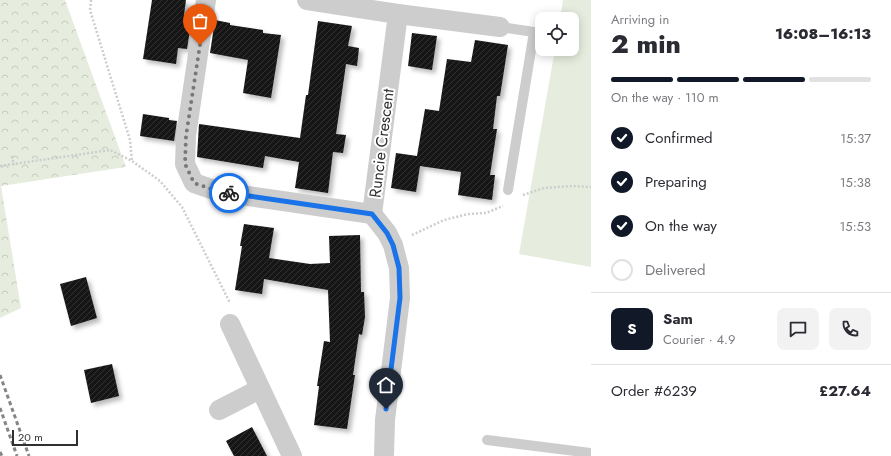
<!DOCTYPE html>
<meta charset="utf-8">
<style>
body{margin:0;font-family:Jost,sans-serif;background:#f2f2f3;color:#2b2b33;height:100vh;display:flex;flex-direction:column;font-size:15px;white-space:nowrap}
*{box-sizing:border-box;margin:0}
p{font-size:13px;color:#7c7c81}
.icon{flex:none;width:22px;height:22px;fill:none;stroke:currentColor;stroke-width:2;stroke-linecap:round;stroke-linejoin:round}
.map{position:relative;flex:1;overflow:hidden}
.side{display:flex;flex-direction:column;background:#fff;width:300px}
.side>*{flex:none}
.controls{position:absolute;left:535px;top:12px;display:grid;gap:8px}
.controls a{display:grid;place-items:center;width:44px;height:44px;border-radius:8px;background:#fff;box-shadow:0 2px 10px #0003;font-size:20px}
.scale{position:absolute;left:12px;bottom:10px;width:66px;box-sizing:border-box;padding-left:4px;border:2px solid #303030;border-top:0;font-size:11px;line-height:14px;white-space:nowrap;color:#303030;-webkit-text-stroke:3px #fff;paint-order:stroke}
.pin{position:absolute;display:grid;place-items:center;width:34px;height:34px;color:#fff;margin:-41px -17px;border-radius:50% 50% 50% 0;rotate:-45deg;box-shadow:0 0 4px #0007}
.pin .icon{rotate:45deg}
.courier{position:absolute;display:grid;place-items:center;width:40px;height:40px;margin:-20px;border:3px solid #1a73e8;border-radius:50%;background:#fff;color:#222;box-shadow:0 1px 5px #0007}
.head em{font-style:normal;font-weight:800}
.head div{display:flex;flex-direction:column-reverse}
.head{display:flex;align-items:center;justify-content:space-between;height:68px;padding:0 20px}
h1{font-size:26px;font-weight:800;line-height:30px}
.bar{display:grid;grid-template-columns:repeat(4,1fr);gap:6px 4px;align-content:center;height:48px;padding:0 20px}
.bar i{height:5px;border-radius:3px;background:#e1e1e2}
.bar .selected{background:#111827}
.bar p{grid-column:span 4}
.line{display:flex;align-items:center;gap:10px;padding:0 20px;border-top:1px solid #e1e1e2}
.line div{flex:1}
.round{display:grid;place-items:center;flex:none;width:42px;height:42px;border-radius:8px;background:#f2f2f3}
ol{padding:0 20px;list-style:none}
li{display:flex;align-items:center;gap:12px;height:44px}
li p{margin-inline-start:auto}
li .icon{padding:4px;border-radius:50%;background:#111827;color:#fff;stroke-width:4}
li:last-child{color:#7c7c81}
li i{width:22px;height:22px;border:2px solid #e1e1e2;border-radius:50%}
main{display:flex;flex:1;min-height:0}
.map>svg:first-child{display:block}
.green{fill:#e6edde}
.forest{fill:url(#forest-crowns)}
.building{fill:url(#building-hatch);filter:url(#shadow)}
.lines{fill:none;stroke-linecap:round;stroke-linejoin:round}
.path{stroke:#cdcdcd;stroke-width:2.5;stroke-dasharray:2 2;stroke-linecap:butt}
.lane{stroke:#cdcdcd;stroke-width:10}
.street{stroke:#cdcdcd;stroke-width:20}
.rail{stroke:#858585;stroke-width:3;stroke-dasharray:4 3;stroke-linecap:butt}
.done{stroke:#787878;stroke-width:4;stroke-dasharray:0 7.2}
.route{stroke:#1a73e8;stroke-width:5}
.labels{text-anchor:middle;stroke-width:4;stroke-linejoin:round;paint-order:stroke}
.street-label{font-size:16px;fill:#303030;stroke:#fff}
</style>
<main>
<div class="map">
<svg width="591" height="456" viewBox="0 0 591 456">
<defs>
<pattern id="forest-crowns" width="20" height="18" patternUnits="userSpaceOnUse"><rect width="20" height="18" fill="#e6edde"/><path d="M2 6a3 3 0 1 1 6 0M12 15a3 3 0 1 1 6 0" fill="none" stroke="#c6ccbf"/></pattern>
<pattern id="building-hatch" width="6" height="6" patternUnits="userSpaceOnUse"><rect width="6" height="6" fill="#171717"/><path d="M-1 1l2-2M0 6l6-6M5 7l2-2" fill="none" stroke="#303030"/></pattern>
<filter id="shadow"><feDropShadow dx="3.5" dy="3.5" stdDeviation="2" flood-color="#0004"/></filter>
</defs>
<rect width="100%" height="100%" fill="#fff"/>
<path class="green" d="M563,0H591V267L519,254L555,49H572V19H560Z"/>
<path class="forest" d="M0,0H65L126,167L1,186L21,308L0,318Z"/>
<g class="building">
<path d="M152,0H186L184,15L192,17L187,49L178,48L176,64L143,59Z"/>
<path d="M215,20L230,23V25L263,30V33L281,35L271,98L243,93L248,60L210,53Z"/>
<path d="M318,21L352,26L348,46L359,48L357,66L346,64L336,134L346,135L343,153L333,152L328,193L295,188L299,162L265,156L263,168L197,157L199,124L300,138L306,95H308Z"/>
<path d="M412,33L437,36L432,70L408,66Z"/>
<path d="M475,40L508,45L500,96H497L493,129H497L490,175H495L492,200L458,195L461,172L420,166L416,192L391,188L396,153L417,156L425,109L439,111L447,59L471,62Z"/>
<path d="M143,114L169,118V120L177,121L174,141L140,136Z"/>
<path d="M244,224L274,228L269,258L310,264L330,263L329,236L360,235L361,292H364L365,317L362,335L359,334L353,375H355L347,429L314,425L319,386H317L324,341L330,342L328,290L264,279L262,294L235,290L242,246H240Z"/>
<path d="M86,277L97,318L71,326L60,284Z"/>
<path d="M112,364L119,396L91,403L84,370Z"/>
<path d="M252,427L267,456H234L226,441Z"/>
</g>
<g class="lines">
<g class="path">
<path d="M91,0L90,10L130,140L132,161"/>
<path d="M12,156L14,165"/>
<path d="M0,166L110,150L132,161L160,181L182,207L230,303"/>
<path d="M523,195L544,188L572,186L591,187"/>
<path d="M412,235L444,220L468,214L486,213L503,206"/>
</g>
<g class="lane">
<path d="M500,27L534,32L508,190"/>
<path d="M487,440L591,453"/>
</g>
<g class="street">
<path d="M206,0L186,136L185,164L194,183L220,192L372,214"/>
<path d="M307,0L398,14L372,214"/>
<path d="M398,14L500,27"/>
<path d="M372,214L387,233L393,245L399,268L400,298L385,420L384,456"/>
<path d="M230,324L292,456"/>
<path d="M219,410L260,389"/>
</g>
<g class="rail">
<path d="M0,375L29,456"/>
<path d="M0,408L17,456"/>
<path d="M0,452L2,456"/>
</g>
</g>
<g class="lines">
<path class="done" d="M200,45L186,136L185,164L194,183L220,192L229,193"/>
<path class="route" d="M229,193L372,214L387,233L393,245L399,268L400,298L386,409"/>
</g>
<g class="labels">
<g class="street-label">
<text transform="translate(381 143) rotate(-83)" y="6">Runcie Crescent</text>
</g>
</g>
</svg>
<div class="controls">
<a><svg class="icon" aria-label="locate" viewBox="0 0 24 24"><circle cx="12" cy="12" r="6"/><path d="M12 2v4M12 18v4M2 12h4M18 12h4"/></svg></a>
</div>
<div class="scale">20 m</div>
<div class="pin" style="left:200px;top:45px;background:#ea580c"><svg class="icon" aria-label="bag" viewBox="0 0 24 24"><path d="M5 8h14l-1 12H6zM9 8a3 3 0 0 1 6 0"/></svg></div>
<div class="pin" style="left:386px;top:409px;background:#1f2937"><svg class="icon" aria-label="home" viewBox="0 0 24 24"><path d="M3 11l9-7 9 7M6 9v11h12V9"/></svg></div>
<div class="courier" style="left:229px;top:193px"><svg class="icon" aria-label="bike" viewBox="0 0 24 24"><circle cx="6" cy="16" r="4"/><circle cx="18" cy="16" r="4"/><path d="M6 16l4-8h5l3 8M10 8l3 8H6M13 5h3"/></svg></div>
</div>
<section class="side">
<div class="head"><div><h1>2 min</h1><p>Arriving in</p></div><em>16:08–16:13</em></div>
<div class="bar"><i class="selected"></i><i class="selected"></i><i class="selected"></i><i></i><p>On the way · 110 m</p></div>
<ol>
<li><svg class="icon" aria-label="check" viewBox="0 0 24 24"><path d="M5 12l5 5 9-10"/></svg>Confirmed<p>15:37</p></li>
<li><svg class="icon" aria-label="check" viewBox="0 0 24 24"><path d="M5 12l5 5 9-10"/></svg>Preparing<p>15:38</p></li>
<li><svg class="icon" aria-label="check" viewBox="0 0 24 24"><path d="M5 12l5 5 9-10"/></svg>On the way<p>15:53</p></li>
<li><i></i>Delivered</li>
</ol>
<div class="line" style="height:72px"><b class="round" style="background:#111827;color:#fff">S</b><div><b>Sam</b><p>Courier · 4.9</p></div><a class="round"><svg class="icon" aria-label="chat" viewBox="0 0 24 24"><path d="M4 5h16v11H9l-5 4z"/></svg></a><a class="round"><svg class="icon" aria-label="phone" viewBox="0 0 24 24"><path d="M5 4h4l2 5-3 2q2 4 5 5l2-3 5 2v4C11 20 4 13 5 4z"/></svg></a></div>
<div class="line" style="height:52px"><div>Order #6239</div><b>£27.64</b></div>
</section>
</main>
